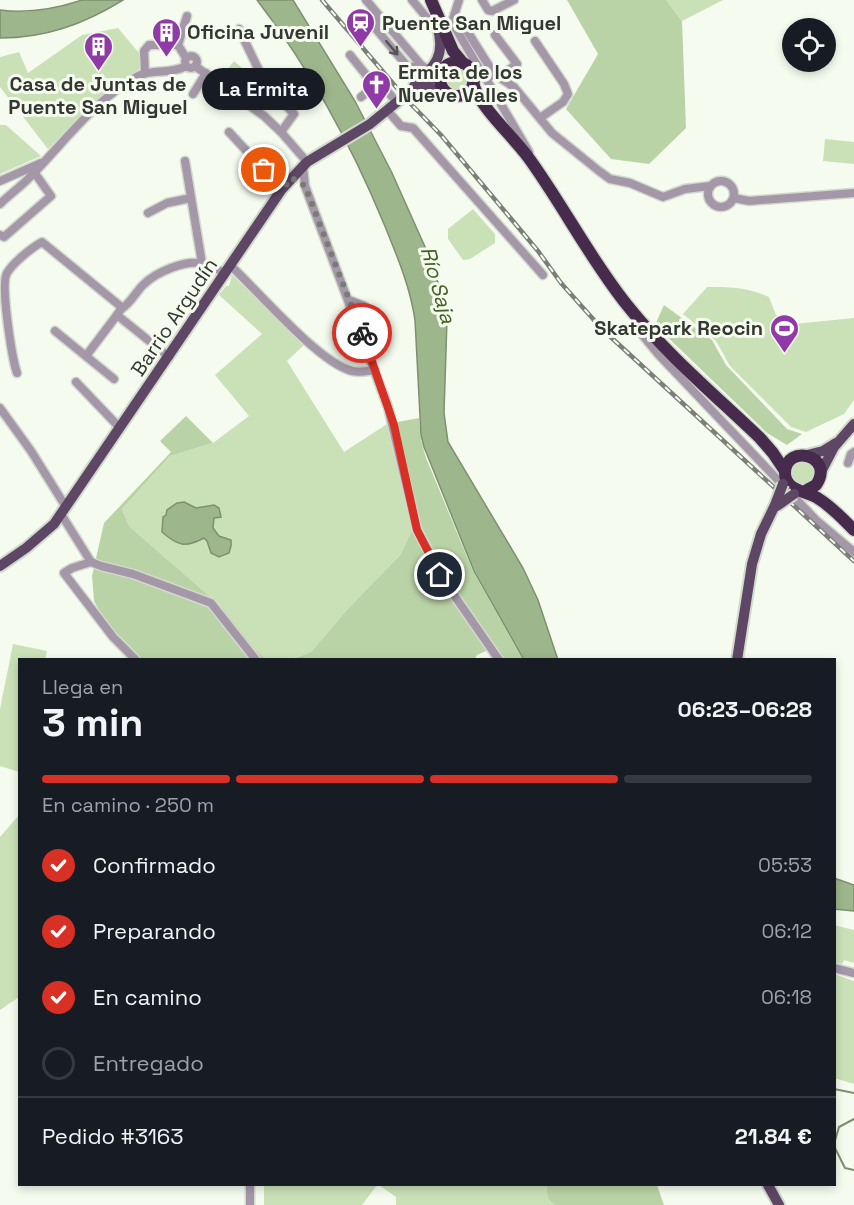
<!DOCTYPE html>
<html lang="es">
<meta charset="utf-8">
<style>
body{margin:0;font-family:"Space Grotesk",sans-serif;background:#20242c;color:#f1f3f6;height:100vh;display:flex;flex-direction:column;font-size:22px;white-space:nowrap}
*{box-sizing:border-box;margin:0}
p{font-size:20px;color:#9ea1a6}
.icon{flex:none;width:33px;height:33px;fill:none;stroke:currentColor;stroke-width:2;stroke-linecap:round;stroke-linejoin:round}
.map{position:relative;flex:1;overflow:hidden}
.side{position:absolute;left:18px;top:658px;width:818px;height:528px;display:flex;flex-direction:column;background:#171b24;border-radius:0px;box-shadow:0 3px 9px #0003}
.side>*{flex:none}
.buttons{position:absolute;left:782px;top:18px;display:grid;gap:12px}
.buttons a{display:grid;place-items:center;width:54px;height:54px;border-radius:50%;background:#171b24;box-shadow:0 3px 9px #0003;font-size:30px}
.pin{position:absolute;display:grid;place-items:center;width:51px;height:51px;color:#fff;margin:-26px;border:3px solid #fff;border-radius:50%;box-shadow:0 2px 6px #0007}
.courier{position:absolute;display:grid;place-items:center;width:60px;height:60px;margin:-30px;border:4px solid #d93025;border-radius:50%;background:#fff;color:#222;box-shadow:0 2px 8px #0007}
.bubble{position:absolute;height:42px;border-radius:21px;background:#171b24;box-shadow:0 3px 9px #0003;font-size:20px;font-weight:700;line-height:42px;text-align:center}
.summary em{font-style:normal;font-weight:700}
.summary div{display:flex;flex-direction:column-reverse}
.summary{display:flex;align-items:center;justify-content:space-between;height:102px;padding:0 24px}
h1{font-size:39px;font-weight:700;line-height:45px}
.bar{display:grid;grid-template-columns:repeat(4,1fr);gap:9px 6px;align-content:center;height:72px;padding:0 24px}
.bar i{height:8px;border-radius:4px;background:#363941}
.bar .active{background:#d93025}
.bar p{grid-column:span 4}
.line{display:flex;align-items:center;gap:15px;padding:0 24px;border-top:2px solid #363941}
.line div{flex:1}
ol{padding:0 24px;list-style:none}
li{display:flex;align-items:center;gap:18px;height:66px}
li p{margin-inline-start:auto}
li .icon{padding:6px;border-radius:50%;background:#d93025;color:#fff;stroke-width:4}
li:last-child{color:#9ea1a6}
li i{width:33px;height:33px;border:3px solid #363941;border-radius:50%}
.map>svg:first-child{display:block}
.green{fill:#cae1b8}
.forest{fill:#bad3a6}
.water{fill:#9eb68b;stroke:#7e9070;stroke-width:1.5}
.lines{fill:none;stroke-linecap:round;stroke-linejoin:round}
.stream{stroke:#7e9070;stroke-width:2}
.minor-casing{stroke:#d2d9cd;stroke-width:11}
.major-casing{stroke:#d2d9cd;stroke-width:14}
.highway-casing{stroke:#d2d9cd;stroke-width:15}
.minor{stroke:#a497a8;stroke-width:8}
.major{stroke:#5e4765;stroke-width:10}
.highway{stroke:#462b4d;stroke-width:12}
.rail-casing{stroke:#7b7f78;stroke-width:4.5}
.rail{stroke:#f5fcef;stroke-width:2;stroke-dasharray:7;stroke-linecap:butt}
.major-bridge-casing{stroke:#d2d9cd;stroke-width:14;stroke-linecap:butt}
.major-bridge{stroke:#5e4765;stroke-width:10}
.oneway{stroke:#565455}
.done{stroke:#787c74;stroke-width:6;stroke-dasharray:0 10.8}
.route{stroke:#d93025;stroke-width:8}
.labels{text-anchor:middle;stroke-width:6;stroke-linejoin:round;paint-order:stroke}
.poi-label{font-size:20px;font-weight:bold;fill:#343732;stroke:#f5fcef;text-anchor:start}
.street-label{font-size:20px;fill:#343732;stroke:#f5fcef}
.water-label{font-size:21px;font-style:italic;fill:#426122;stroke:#f5fcef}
</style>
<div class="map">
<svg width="854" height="1205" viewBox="0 0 854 1205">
<rect width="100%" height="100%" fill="#f5fcef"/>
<g class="green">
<path d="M666,0H723L682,21Z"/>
<path d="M118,28L139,53L143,66L89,108L48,149L0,87V57L19,52L28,73L82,35Z"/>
<path d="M234,61L259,83L252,92L227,70Z"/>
<circle cx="456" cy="79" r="11"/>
<path d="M0,125H6L41,156L0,174Z"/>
<path d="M825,139L854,142V164L823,161Z"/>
<path d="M473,209L495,234V243L470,259L463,260L448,239V229Z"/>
<path d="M232,275L304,345L287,361L344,452L387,424L412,530L401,554L345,612L311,652L288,660H267L256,650L222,607L129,526L122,509L170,456L213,443L249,416L215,375L262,334L219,295L226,286H229Z"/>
<path d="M707,287C732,287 746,287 769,297L776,315L794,324L854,318V400L844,414L806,432L791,427L730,366L716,341L683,314Z"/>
<path d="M799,459L815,467L814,481L802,487L790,480V467Z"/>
<path d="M13,644L47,651L45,660H20L19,772L0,766V709Z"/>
<path d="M19,815V997L0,1010V837Z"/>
<path d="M834,925L854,930V963L844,960L842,964L834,962Z"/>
<path d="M834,974L854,981V1084L834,1078Z"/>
<path d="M264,1185H377L362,1205H264Z"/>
<path d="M379,1185H546L548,1199L554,1205H396V1197Z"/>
</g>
<g class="forest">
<path d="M567,0H666L682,21L686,128L649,164L611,159L566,109L598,54Z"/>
<path d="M664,305L712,340L726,365L787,429L802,434L787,445L767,433L655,325Z"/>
<path d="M186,416L213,443L170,456L122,509L129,526L222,607L256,650L267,660H137L107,625L94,601L92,576L104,523L171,452L160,441Z"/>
<path d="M419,418L421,440L426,458L473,571L523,660H505L495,647L477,655L474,660H289L311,652L345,612L401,554L412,530L387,424Z"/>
<path d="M546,1185H657L664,1205H554L548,1199Z"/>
</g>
<g class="water">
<path d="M82,0H123C84,24 46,38 0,38V10C29,14 55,9 82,0Z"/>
<path d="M257,0H293L355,101L392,173L426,249L441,291L447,319L444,413L448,442L523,568L538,600L558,660H524L474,571L424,447L421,435L415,320C410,286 397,256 384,224C351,144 310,69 257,0Z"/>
<path d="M184,502L196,508L214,505L219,508L221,517L214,518L213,528L219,536L231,540V546L229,553L219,557L211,553L207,541L204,538C185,548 178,546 162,532L163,517L166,515L167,510L177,503Z"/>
<path d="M834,878L854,885V911L834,909Z"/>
</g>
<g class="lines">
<g class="stream">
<path d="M834,1089L854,1093"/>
<path d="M834,1144L839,1127L854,1119"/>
<path d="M834,1146L845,1168L854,1170"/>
</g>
<defs>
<g id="minor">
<path d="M366,0L422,66L432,72"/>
<path d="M412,0L427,18V23"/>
<path d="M459,0L452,22L483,75"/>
<path d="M482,0L488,10L492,11L514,0"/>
<path d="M380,17L376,21V29L408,67L422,66"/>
<path d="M455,27L462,23L494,74"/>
<path d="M239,29L266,85L294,114L281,132"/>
<path d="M495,35L517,64L499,77"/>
<path d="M535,41L564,84L568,94L563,102L540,118"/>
<path d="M178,45L187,16"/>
<path d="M350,55L375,86"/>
<circle cx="191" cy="62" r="6"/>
<path d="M195,66L264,116L281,132L307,162"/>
<path d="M472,71L485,77L529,152"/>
<path d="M145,73L144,51L149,45H178L186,58"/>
<path d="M486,79L494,74L514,87L552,133L599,171L610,179L630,183L663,197L685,189L710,186"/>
<path d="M193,94L206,73"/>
<path d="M361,97L375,86L385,89L397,102"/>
<path d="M251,105L266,85"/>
<path d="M387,110L401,126L413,128L543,275"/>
<path d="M229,132L282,189"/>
<path d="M185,161L202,263"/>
<path d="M303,166L305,186L388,407L417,530L447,585L499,660"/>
<circle cx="721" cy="194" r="13"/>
<path d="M0,181L41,163"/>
<path d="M734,198L749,201L854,193"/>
<path d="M0,204C9,195 19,188 28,179C62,145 94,100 138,76C153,68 171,75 186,66"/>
<path d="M148,213L167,203L191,198"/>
<path d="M0,235L4,237L51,196L34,172"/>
<path d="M231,266C258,291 319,363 352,371C360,373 367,371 375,370"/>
<path d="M349,300L364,306L376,319L359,325"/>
<path d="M121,309C131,303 135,293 143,285C156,272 186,259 204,264C211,266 219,270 225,273"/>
<path d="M641,322L638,328L640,332L658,354L816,520L854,552"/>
<path d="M55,331L114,379"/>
<path d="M86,356L117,315"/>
<path d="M17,373C12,358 0,284 7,273C13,263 31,248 42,242L119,305L121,309L117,315L169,357"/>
<path d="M76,382L120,428"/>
<path d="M0,408L31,451L66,507"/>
<path d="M848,463L851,454L854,452"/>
<path d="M61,514L91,562L101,566L133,574L211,603L256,660"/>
<path d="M91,562L72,568L64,573L113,637L136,660"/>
<path d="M834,968L854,973"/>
<path d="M250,1185V1205"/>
</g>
<g id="major">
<path d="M414,86C436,65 446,56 437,25"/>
<path d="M419,88L444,90"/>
<path d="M807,455L823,451L836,443"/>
<path d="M821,472L834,447L854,424"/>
<path d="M0,566L26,548L54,524L282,189L307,162L370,124L408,93L441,74"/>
<path d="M737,660L752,564L761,534L775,505"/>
<path d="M768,1185L779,1205"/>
</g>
<g id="highway">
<path d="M431,0L453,51L463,63"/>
<circle cx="457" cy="79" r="17"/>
<path d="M473,84C482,110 511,134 528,157C563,205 590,259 627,305C666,354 715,395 760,438L773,453L785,471"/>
<path d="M805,491L816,485C836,455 785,443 785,473C785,478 787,482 790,485C797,492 811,493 819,499C832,507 843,519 854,530"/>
</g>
</defs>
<use href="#minor" class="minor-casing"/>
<use href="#major" class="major-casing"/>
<use href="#highway" class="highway-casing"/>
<use href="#minor" class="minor"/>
<use href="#major" class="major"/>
<use href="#highway" class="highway"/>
<defs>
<path id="rail" d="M322,0L408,101L441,135L538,251L561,283L602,329L854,561"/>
</defs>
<use href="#rail" class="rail-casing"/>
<use href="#rail" class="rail"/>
<defs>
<g id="major-bridge">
<path d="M775,505L783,484"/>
<path d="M777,506L794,494"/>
</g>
</defs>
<use href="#major-bridge" class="major-bridge-casing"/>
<use href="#major-bridge" class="major-bridge"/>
</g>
<defs><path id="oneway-shaft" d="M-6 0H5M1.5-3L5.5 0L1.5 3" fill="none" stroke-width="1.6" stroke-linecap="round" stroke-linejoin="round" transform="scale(1.5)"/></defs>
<use class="oneway" href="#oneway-shaft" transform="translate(392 48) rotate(50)"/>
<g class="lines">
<path class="done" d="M264,170L282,189L292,178L305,186L362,333"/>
<path class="route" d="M362,333L394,425L417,530L440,575"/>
</g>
<defs>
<symbol id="station-pin" viewBox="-11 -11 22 30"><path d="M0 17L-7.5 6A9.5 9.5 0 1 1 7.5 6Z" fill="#903aa7" stroke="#f5fcef"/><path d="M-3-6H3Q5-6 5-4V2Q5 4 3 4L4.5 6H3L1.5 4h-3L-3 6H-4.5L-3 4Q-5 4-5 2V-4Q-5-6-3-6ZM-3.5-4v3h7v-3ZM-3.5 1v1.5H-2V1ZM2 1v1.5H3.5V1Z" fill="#fff"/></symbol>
<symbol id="building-pin" viewBox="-11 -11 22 30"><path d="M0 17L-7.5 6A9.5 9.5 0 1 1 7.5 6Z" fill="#903aa7" stroke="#f5fcef"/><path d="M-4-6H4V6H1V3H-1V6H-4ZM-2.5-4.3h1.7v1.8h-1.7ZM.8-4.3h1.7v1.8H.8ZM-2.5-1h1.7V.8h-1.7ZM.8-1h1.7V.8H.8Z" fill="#fff"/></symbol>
<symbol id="church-pin" viewBox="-11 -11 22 30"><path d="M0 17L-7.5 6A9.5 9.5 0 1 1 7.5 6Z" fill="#903aa7" stroke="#f5fcef"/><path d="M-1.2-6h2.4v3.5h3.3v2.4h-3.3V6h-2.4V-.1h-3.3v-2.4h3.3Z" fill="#fff"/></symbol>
<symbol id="stadium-pin" viewBox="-11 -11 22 30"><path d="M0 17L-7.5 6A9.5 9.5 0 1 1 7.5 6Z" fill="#903aa7" stroke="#f5fcef"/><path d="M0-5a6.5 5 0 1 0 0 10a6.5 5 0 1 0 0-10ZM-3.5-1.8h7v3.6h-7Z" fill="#fff"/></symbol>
</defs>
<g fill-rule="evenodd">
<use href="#station-pin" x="344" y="6" width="33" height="45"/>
<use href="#building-pin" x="150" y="16" width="33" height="45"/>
<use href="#building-pin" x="82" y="30" width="33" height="45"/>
<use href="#church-pin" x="360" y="68" width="33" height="45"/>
<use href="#stadium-pin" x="768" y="312" width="33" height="45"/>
</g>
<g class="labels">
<g class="poi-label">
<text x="382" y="30">Puente San Miguel</text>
<text x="187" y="39">Oficina Juvenil</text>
<text x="398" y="79">Ermita de los<tspan x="398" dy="23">Nueve Valles</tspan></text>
<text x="98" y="91" text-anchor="middle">Casa de Juntas de<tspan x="98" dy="23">Puente San Miguel</tspan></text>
<text x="763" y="335" text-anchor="end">Skatepark Reocin</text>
</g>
<g class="street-label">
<text transform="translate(174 317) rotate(-56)" y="7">Barrio Argudín</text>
</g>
<g class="water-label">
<text transform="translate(438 285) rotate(74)" y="7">Río Saja</text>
</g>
</g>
</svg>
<div class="buttons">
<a><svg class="icon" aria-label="locate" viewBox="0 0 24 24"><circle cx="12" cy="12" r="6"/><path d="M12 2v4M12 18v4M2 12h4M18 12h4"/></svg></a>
</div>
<div class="pin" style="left:264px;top:170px;background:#ea580c"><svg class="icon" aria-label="bag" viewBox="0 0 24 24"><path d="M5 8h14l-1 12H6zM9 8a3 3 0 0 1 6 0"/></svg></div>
<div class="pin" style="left:440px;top:575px;background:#1f2937"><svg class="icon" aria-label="home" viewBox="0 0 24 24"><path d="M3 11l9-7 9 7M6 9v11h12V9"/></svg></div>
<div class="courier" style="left:362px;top:333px"><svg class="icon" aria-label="bike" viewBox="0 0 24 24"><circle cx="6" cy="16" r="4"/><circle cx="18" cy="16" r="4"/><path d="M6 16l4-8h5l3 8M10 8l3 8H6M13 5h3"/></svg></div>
<div class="bubble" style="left:202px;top:68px;width:123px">La Ermita</div>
<section class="side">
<div class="summary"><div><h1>3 min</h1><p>Llega en</p></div><em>06:23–06:28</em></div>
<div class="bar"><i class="active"></i><i class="active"></i><i class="active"></i><i></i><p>En camino · 250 m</p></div>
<ol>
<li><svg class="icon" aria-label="check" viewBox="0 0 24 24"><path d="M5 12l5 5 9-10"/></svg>Confirmado<p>05:53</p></li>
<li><svg class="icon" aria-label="check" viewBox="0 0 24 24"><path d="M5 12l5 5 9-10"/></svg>Preparando<p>06:12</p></li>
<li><svg class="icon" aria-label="check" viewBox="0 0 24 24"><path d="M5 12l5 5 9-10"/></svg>En camino<p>06:18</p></li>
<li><i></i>Entregado</li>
</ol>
<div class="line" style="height:78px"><div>Pedido #3163</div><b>21.84 €</b></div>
</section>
</div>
